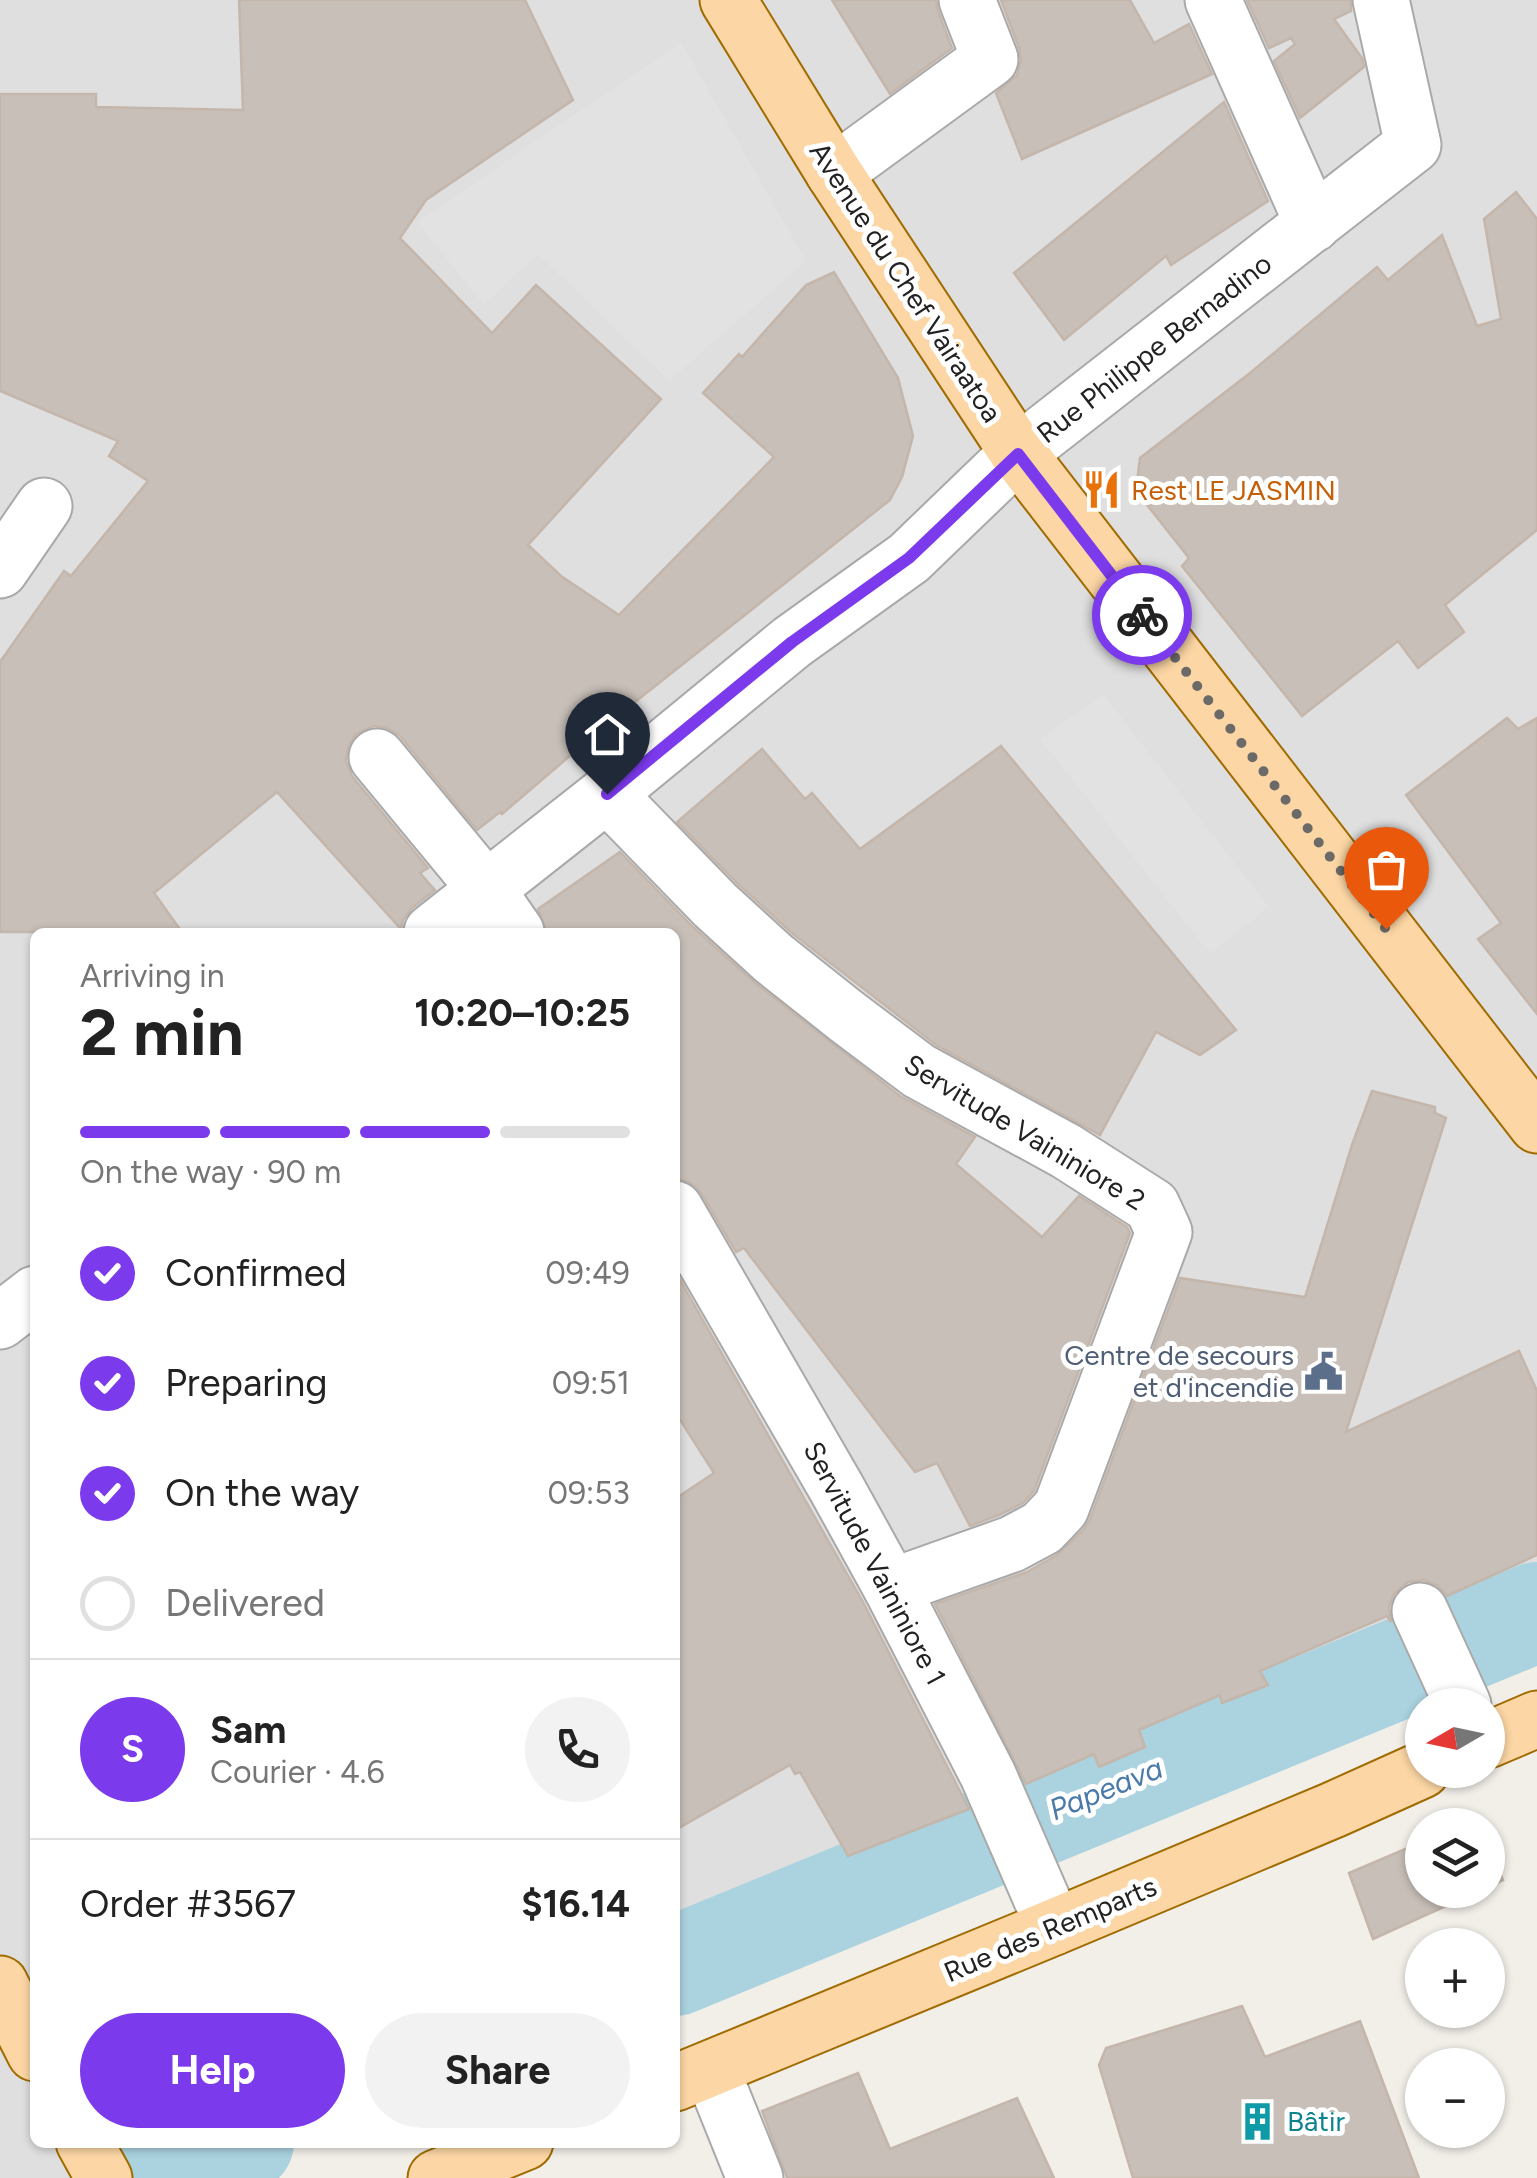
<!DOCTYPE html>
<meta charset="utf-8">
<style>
body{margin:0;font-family:Figtree,sans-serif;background:#f2f2f2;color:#222;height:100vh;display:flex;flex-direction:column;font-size:38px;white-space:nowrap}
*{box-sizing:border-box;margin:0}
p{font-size:32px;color:#767676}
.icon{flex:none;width:55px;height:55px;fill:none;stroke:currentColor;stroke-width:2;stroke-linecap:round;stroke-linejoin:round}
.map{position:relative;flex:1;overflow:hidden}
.panel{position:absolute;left:30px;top:928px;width:650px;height:1220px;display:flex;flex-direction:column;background:#fff;border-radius:15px;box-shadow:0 2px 8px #0004}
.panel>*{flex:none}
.needle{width:65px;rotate:261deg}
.fabs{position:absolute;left:1405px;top:1688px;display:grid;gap:20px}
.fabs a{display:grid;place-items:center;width:100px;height:100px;border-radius:50%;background:#fff;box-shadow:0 2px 8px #0004;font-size:50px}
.pin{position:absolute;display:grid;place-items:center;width:85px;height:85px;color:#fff;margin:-102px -42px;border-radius:50% 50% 50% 0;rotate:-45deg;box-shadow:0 0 10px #0007}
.pin .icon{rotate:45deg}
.courier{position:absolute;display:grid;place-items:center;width:100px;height:100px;margin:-50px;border:8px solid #7c3aed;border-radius:50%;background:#fff;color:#222;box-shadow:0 2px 12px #0007}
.head em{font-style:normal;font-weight:700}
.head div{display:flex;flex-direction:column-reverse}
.head{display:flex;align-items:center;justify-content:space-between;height:170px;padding:0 50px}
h1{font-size:65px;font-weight:700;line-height:75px}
.bar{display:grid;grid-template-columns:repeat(4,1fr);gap:15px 10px;align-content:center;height:120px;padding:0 50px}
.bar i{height:12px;border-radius:8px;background:#e0e0e0}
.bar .current{background:#7c3aed}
.bar p{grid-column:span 4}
.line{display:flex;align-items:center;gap:25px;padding:0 50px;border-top:2px solid #e0e0e0}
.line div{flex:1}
.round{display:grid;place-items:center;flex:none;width:105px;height:105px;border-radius:52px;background:#f2f2f2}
ol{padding:0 50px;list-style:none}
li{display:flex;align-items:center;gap:30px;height:110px}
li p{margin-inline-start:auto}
li .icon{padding:10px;border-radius:50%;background:#7c3aed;color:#fff;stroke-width:4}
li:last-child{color:#767676}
li i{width:55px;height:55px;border:5px solid #e0e0e0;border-radius:50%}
.primary-button{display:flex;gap:20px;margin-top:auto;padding:20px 50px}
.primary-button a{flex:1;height:115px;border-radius:60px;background:#7c3aed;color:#fff;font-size:40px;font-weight:700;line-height:115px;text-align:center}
.primary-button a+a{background:#f2f2f2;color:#222}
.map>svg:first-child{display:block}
.residential{fill:#e0dfdf}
.parking{fill:#e2e2e2}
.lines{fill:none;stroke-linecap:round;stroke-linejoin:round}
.river{stroke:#aad3df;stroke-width:100}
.building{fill:#c7bfb8;stroke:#c4b6ab;stroke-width:2.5}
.minor-casing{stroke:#a9a9a9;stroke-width:59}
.major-casing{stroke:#a06b00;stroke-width:59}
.minor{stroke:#fff;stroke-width:55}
.major{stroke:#fcd6a4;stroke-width:55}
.done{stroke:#6b6a68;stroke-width:10;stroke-dasharray:0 18}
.route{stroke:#7c3aed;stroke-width:12}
.labels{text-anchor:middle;stroke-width:10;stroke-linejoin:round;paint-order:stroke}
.street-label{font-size:28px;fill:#222;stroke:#fff}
.food-label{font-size:28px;fill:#c56008;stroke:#fff;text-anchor:start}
.service-label{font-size:28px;fill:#4e5e75;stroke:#fff;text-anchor:end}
.culture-label{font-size:28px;fill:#0d838f;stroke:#fff;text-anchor:start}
.water-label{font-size:30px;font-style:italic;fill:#4a7aab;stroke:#fff}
</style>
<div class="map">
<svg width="1537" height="2178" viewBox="0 0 1537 2178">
<rect width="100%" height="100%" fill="#f2efe9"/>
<path class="residential" d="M0,0H1537V1612L675,1966V932H35V2142L244,2143L158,2178H0Z"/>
<g class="parking">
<path d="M681,42L806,261L669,381L538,254L484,305L417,222Z"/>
<path d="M1103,694L1269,907L1210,954L1040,739Z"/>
</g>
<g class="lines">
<g class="river">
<path d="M675,1966L1537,1612"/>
<path d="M158,2178L244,2142"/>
</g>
</g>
<g class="building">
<path d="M239,0H525L573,100L426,200L400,238L492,333L536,285L661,399L528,545L561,576L619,615L774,457L703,393L739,354L742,357L806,285L834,272L898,378L913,436L902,477L890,500L606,725L502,814L500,812L477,830L400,736L387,728L373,726L356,734L348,747L346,761L352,776L428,868L420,873L435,890L412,908L403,920L401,929L277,792L154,893L182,932H0V662L64,571L71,576L148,481L109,456L118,441L0,391V94H96V107L243,110Z"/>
<path d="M832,0H936L938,11L952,48L890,94Z"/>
<path d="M1001,0H1130L1154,43L1189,24L1212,74L1022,159L996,93L1017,75L1021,60L1019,48Z"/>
<path d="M1247,0H1351V11L1334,19L1362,58L1364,67L1300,118L1274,61L1295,44L1291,38L1269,48Z"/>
<path d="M1224,102L1268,201L1171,265L1166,256L1064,340L1014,273Z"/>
<path d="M1516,192L1537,219V530L1445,605L1464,632L1418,668L1398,641L1302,716L1182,566L1189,558L1136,491L1140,458L1250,373L1377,267L1388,280L1442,235L1477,326L1501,319L1484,219Z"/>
<path d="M1507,718L1518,729L1537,718V1014L1478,939L1501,923L1406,795Z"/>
<path d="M1001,746L1236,1030L1200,1055L1156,1032L1100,1135L936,1045L793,934L737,883L677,822L762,749L805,799L812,793L860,849Z"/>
<path d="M620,852L693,927L754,982L900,1096L975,1137L956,1164L1042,1237L1079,1196L1127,1227L1130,1233L1034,1491L1023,1503L999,1515L970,1526L937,1463L915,1472L744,1248L736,1252L701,1193L690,1182L675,1178V932H547L538,909Z"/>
<path d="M1372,1091L1435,1107V1113L1446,1118L1346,1432L1519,1351L1537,1391V1555L1447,1596L1437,1585L1424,1580L1408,1582L1394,1594L1389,1607L1391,1622L1387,1616L1260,1671L1268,1685L1222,1703L1220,1695L1139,1730L1145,1747L1099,1767L1094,1754L1026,1784L935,1604L1027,1572L1057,1555L1084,1529L1090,1519L1180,1278L1305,1297L1352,1145Z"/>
<path d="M675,1271L863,1602L969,1809L848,1856L800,1772L795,1774L790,1765L675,1830V1499L714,1473L675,1412Z"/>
<path d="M1422,1842V1890H1481L1373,1939L1349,1873Z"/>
<path d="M1488,1843L1503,1880L1488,1887Z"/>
<path d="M1242,2006L1265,2057L1360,2021L1419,2178H1133L1099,2065L1106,2048Z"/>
<path d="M858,2073L890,2149L1017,2098L1054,2178H787L762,2111Z"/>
</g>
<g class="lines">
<defs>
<g id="minor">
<path d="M1213,0L1313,224"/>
<path d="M834,173L990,59L967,0"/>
<path d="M0,570L44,506"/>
<path d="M377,757L486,889L516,932"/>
<path d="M607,794L715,905L773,958L846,1016L919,1071L1066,1151L1152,1206L1164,1232L1061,1508L1042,1528L1012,1544L891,1587"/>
<path d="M432,932L607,794L792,642L909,558L1018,453L1413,145L1381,0"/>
<path d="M675,1209L837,1489L891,1587L988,1775L1054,1927"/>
<path d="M0,1321L35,1294"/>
<path d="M1420,1611L1463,1705"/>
<path d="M711,2069L755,2178"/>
</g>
<g id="major">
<path d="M728,0L834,173L1018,453L1537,1125"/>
<path d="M1488,1740L1537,1719"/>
<path d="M0,1984L35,2053"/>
<path d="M675,2083L1054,1927L1333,1810L1422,1770"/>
<path d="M84,2142L104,2178"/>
<path d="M436,2178L525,2142"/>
</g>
</defs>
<use href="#minor" class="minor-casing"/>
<use href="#major" class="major-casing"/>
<use href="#minor" class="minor"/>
<use href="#major" class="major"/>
</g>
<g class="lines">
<path class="done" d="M1142,615L1386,929"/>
<path class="route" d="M607,794L792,642L909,558L1018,454L1142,615"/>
</g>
<defs>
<symbol id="restaurant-bare" viewBox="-9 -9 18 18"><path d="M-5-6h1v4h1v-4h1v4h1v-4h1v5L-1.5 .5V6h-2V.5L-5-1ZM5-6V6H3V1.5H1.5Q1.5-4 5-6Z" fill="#e8710a" stroke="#fff" stroke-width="2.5" paint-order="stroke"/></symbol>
<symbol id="civic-bare" viewBox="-9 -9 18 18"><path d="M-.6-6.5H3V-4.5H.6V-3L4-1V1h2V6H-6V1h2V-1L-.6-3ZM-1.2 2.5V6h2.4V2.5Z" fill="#5c6f8a" stroke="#fff" stroke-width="2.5" paint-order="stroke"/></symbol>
<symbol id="building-bare" viewBox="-9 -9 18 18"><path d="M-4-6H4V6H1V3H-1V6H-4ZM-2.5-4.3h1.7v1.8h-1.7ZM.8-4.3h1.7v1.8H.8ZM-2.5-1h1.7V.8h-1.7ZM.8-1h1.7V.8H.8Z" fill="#0f9aa8" stroke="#fff" stroke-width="2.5" paint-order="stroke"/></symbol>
</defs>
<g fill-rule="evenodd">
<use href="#restaurant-bare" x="1074" y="462" width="55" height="55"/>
<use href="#civic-bare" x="1296" y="1344" width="55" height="55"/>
<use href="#building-bare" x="1230" y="2094" width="55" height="55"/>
</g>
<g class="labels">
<g class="street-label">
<text transform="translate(906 282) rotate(57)" y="10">Avenue du Chef Vairaatoa</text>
<text transform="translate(1154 348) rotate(-38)" y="10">Rue Philippe Bernadino</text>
<text transform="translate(1025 1132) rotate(31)" y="10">Servitude Vaininiore 2</text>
<text transform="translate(875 1563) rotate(62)" y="10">Servitude Vaininiore 1</text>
<text transform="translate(1050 1929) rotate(-23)" y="10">Rue des Remparts</text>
</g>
<g class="food-label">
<text x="1131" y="500">Rest LE JASMIN</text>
</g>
<g class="service-label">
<text x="1294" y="1365">Centre de secours<tspan x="1294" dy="32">et d'incendie</tspan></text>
</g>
<g class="culture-label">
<text x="1287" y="2131">Bâtir</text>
</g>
<g class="water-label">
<text transform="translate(1106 1789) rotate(-22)" y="10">Papeava</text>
</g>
</g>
</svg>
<div class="fabs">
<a><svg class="needle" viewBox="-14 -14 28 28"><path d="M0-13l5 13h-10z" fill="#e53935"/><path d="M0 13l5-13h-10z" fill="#767676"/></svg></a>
<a><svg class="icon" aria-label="layers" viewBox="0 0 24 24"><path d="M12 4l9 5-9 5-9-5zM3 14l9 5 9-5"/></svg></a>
<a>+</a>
<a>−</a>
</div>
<div class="pin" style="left:1386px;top:929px;background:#ea580c"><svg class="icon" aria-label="bag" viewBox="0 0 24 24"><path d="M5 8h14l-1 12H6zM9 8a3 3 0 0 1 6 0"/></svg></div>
<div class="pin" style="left:607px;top:794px;background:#1f2937"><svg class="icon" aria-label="home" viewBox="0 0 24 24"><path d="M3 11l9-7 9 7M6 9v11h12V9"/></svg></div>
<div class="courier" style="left:1142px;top:615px"><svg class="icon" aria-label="bike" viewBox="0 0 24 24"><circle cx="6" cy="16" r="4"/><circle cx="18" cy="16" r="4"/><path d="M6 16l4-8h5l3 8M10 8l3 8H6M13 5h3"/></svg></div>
<section class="panel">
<div class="head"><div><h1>2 min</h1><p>Arriving in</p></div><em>10:20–10:25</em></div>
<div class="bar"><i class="current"></i><i class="current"></i><i class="current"></i><i></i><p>On the way · 90 m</p></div>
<ol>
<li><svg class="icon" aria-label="check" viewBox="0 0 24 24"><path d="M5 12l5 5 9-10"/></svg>Confirmed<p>09:49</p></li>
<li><svg class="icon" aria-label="check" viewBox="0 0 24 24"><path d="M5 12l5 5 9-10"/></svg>Preparing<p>09:51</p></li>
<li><svg class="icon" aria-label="check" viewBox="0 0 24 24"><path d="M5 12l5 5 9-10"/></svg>On the way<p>09:53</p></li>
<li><i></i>Delivered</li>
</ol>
<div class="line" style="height:180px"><b class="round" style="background:#7c3aed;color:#fff">S</b><div><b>Sam</b><p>Courier · 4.6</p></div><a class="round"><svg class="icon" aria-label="phone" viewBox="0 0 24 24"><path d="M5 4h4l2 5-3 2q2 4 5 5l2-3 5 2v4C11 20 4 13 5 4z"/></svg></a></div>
<div class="line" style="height:130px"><div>Order #3567</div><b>$16.14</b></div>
<div class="primary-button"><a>Help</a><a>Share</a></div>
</section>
</div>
